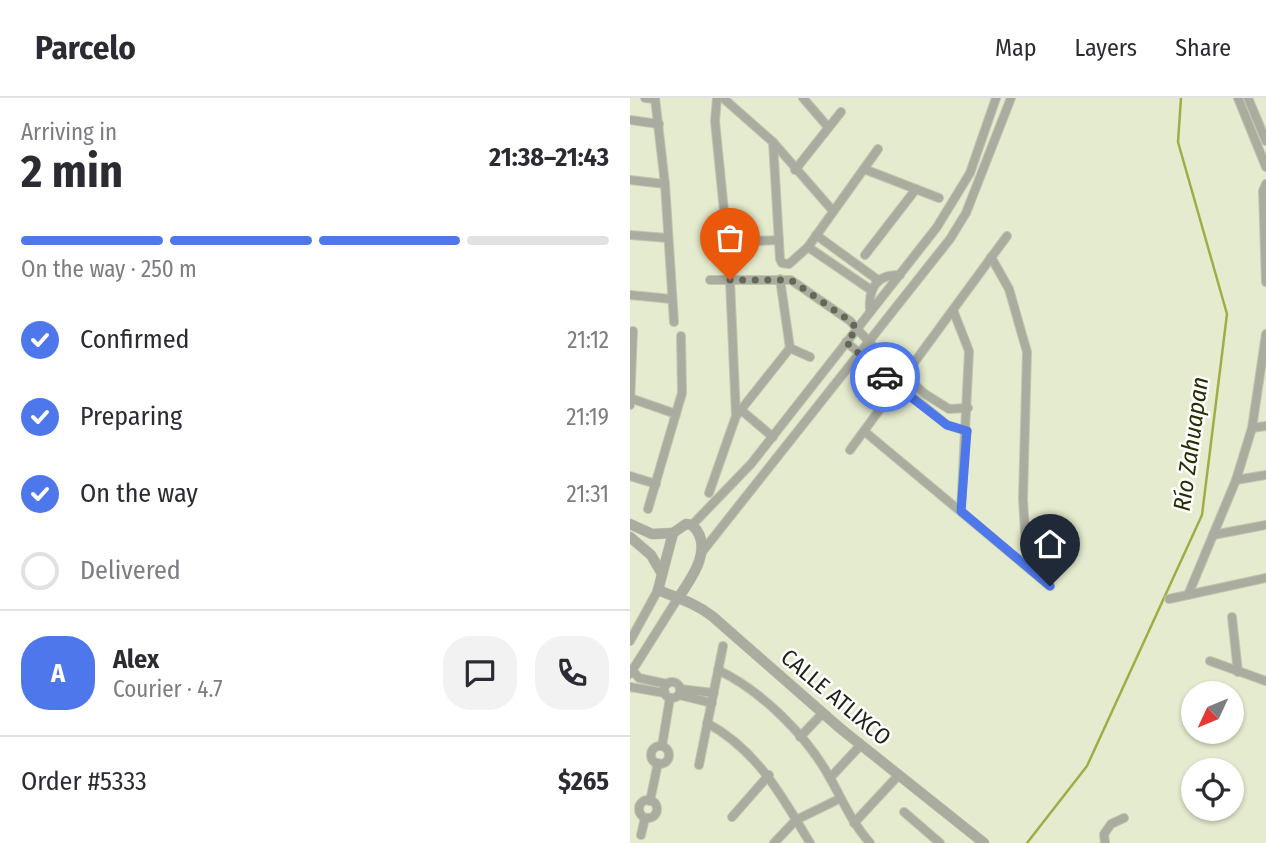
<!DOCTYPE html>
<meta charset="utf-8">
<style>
body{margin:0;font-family:"Fira Sans Condensed",sans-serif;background:#f2f2f3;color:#2b2b33;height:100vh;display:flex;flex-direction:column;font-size:26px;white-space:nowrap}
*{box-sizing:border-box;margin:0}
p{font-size:23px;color:#7c7c81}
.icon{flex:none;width:38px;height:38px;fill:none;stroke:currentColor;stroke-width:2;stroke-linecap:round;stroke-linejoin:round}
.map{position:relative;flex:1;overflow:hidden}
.details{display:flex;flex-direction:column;background:#fff;width:630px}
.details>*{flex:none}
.needle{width:46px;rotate:226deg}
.tools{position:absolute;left:551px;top:583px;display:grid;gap:14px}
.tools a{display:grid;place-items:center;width:63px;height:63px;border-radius:50%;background:#fff;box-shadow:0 2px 5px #0004;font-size:35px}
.pin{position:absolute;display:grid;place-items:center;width:60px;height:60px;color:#fff;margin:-72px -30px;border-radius:50% 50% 50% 0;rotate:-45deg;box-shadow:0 0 7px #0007}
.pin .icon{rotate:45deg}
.courier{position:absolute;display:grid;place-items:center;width:70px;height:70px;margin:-35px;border:5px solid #4d77ea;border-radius:50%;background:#fff;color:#222;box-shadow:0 2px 9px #0007}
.summary em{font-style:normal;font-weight:700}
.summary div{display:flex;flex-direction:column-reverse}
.summary{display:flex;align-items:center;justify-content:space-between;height:119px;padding:0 21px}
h1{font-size:46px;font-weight:700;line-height:52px}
.bar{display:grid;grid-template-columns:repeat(4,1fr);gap:10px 7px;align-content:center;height:84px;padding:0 21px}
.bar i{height:9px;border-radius:5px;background:#e1e1e2}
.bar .selected{background:#4d77ea}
.bar p{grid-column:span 4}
.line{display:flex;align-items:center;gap:18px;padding:0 21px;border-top:2px solid #e1e1e2}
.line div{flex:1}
.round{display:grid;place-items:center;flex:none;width:74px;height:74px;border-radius:28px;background:#f2f2f3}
ol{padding:0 21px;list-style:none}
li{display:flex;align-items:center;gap:21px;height:77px}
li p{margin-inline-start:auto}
li .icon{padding:7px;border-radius:50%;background:#4d77ea;color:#fff;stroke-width:4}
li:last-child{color:#7c7c81}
li i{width:38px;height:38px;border:4px solid #e1e1e2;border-radius:50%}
header{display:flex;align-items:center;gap:42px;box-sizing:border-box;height:98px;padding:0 35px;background:#fff;border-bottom:2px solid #e1e1e2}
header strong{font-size:33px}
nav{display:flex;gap:38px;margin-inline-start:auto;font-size:24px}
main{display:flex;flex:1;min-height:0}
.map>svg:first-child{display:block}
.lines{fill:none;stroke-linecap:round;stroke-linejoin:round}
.stream{stroke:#a0ad47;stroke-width:2.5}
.minor-casing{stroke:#c1c7ad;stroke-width:10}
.tertiary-casing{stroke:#c1c7ad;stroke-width:11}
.minor{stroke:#aaaca0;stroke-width:8}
.tertiary{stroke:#aaaca0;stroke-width:10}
.done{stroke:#646857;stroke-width:7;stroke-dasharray:0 12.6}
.route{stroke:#4d77ea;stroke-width:9}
.labels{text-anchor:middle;stroke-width:5;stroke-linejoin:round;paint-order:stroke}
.street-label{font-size:23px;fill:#1f2117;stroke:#fff}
.water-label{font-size:24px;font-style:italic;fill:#292e02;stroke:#fff}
</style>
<header>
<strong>Parcelo</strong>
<nav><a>Map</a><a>Layers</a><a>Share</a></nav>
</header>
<main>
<section class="details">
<div class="summary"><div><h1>2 min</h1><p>Arriving in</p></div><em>21:38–21:43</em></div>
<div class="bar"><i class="selected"></i><i class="selected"></i><i class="selected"></i><i></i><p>On the way · 250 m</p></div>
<ol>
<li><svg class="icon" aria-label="check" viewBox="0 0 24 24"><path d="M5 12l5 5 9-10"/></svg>Confirmed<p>21:12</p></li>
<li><svg class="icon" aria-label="check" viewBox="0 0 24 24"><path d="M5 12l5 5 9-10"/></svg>Preparing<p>21:19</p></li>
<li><svg class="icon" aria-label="check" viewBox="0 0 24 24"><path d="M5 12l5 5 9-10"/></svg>On the way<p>21:31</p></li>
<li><i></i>Delivered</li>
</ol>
<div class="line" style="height:126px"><b class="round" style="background:#4d77ea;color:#fff">A</b><div><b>Alex</b><p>Courier · 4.7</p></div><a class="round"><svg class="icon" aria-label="chat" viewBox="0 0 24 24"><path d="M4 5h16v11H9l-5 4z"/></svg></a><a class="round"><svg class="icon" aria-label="phone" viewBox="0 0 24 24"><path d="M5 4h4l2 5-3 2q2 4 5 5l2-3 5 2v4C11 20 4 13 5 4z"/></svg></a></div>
<div class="line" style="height:91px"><div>Order #5333</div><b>$265</b></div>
</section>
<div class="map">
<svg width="636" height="745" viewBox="0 0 636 745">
<rect width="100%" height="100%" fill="#e5ebce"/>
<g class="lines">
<path class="stream" d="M397,745L457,668L572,417L597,216L548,44L551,0"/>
<defs>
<g id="minor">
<path d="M15,0L25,1"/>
<path d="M25,0L35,86L44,224"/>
<path d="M87,0L85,23L97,143"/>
<path d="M93,0L143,44L203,113"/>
<path d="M173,0L198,29"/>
<path d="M608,0L636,69"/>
<path d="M618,0L636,43"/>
<path d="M0,22L29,26"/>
<path d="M143,44L150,161L152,165L159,166L178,149L248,51"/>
<path d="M234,71L309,100"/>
<path d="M165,72L211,14"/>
<path d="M0,82L35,86"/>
<path d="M636,86L633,93L636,184"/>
<path d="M0,137L38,140"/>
<path d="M186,137L248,182"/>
<path d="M77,145L149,142"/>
<path d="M178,149L241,192"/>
<path d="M235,157L286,91"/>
<path d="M361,159L379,191L397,254L393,401L397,466"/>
<path d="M80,182H100L106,318"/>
<path d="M100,182H161L220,223L251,257L295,296L319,311L338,310"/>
<path d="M0,197L41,201"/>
<path d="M323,212L339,253L331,413"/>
<path d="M240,214C238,191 246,176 270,177"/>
<path d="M216,244L317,327L337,333"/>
<path d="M160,250L180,259"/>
<path d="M0,300L46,316"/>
<path d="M0,307L3,233"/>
<path d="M111,312L143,339"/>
<path d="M622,330L636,328"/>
<path d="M234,333L420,488"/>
<path d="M220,352L377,138"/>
<path d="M0,378L26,386"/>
<path d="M606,382L636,377"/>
<path d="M79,395L106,318L160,250L150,181"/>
<path d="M18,411L52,295L51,238"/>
<path d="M62,427L121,366L307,129L340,75L366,0"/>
<path d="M583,437L636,427"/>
<path d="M72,454L320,141L336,115L381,0"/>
<path d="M558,497L606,382L622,330L636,236"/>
<path d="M539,501L636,480"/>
<path d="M602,519L608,574"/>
<path d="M0,543L28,492"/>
<path d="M580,563L636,583"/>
<path d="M2,572L9,580L37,586"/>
<path d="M88,572C132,593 177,638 200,680C213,703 222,725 240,745"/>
<path d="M0,576L48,500"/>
<circle cx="42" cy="592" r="8"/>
<path d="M0,589L35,595"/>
<path d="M50,591L84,595"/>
<path d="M49,597L82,605"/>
<path d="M77,625C127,652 152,698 180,745"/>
<path d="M170,639L190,618"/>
<path d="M32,648L40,600"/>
<circle cx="30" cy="657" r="9"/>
<path d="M69,667L93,548"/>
<path d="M200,680L228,650"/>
<circle cx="18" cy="711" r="9"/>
<path d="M20,703L28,665"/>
<path d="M274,714L310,745"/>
<path d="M102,719L139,677"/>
<path d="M224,725L265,681"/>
<path d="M11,737L15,720"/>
<path d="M144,745L166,722L209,701"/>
<path d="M475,745L474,736L481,726L494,720"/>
</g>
<g id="tertiary">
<path d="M0,426L22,436L43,435"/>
<path d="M0,439L21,457L31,474"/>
<path d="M48,500C62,480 85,448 62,427L56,426L43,435L28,492C48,500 65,505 82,518L211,631L354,745"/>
</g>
</defs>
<use href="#minor" class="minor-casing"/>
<use href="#tertiary" class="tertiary-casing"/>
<use href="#minor" class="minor"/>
<use href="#tertiary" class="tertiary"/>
</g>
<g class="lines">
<path class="done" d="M100,182H161L220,223L227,231L216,244L255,279"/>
<path class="route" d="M255,279L317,327L337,333L331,413L420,488"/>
</g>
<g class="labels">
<g class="street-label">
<text transform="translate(206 599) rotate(40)" y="8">CALLE ATLIXCO</text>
</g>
<g class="water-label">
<text transform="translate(561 346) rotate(-82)" y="8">Río Zahuapan</text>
</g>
</g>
</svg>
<div class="tools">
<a><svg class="needle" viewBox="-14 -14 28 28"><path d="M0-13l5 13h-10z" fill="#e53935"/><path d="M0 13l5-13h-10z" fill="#7c7c81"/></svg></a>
<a><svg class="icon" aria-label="locate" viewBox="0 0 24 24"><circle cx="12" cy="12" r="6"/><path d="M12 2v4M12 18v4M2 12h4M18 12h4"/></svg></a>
</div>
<div class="pin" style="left:100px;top:182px;background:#ea580c"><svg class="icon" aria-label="bag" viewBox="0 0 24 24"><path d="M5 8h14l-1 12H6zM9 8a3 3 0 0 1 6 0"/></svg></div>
<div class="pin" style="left:420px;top:488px;background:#1f2937"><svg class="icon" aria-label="home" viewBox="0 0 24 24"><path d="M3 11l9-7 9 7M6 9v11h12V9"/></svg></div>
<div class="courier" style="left:255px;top:279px"><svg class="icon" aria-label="car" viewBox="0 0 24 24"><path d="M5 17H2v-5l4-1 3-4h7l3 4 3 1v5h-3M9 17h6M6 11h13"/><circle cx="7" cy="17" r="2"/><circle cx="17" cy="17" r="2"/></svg></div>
</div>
</main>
